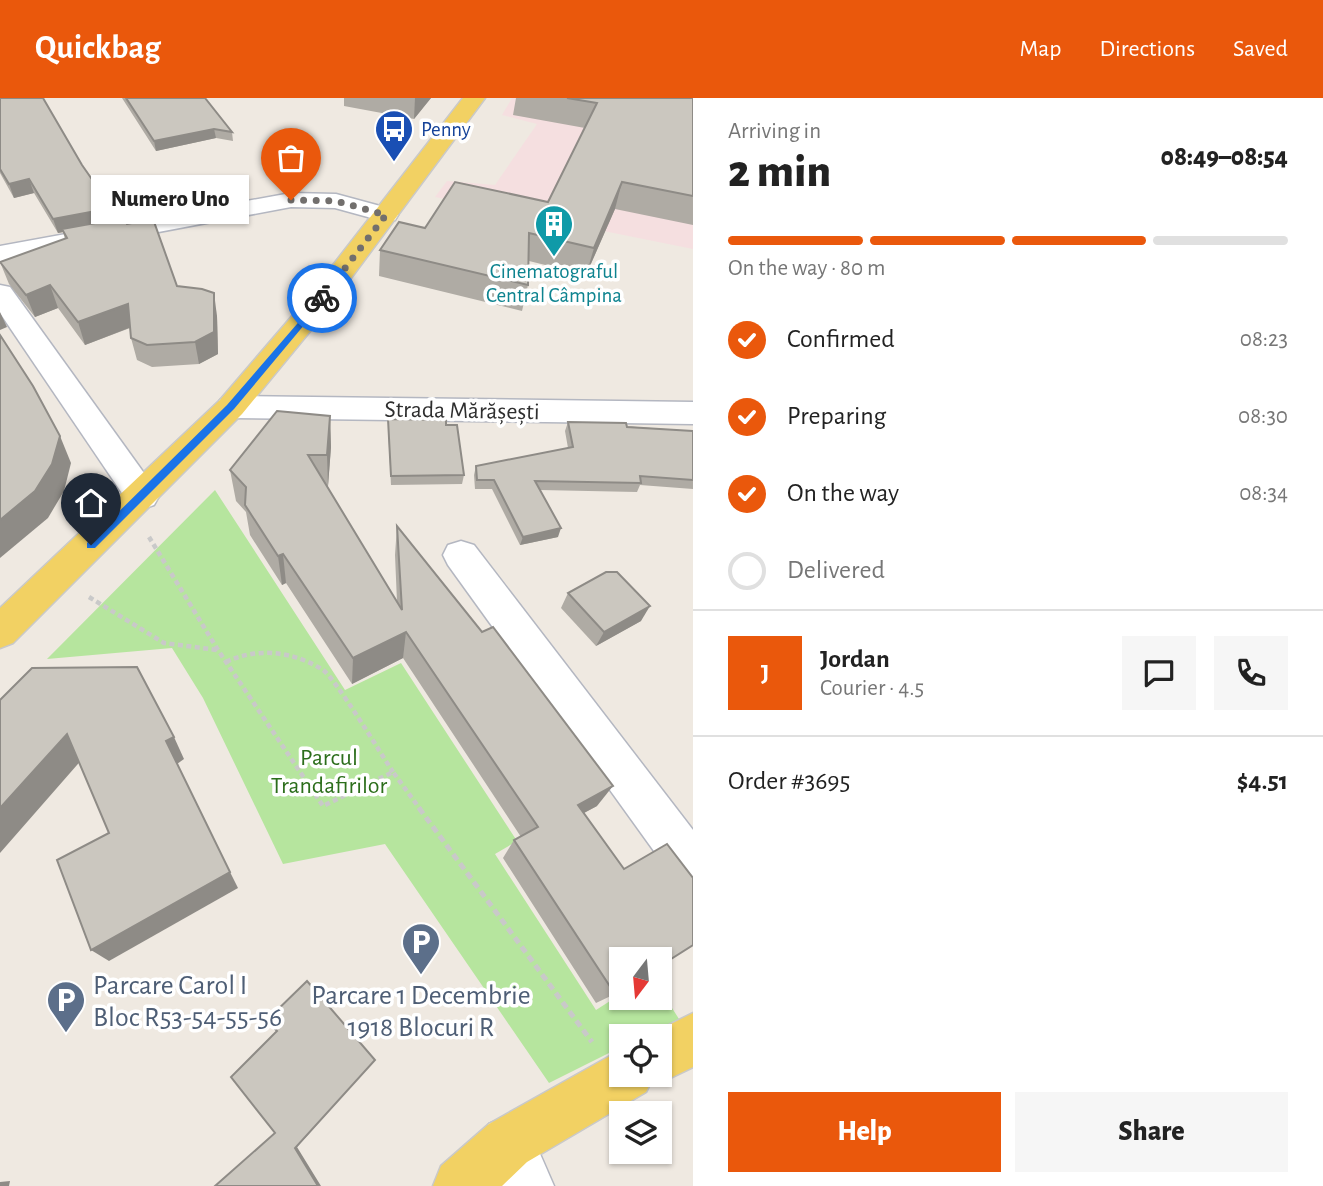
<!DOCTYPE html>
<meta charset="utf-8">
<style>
body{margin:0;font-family:"Alegreya Sans",sans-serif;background:#f6f6f6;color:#222;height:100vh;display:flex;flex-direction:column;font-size:26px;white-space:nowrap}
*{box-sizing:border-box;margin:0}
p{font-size:23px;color:#767676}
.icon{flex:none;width:38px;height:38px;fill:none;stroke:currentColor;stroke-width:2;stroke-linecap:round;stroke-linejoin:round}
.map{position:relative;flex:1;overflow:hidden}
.side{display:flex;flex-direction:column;background:#fff;width:630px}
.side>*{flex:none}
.needle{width:46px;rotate:196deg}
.fabs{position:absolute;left:609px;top:849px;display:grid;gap:14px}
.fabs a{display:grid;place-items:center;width:63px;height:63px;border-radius:0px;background:#fff;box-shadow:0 2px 5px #0004;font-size:35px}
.pin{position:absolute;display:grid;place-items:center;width:60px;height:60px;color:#fff;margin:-72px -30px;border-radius:50% 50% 50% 0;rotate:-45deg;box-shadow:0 0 7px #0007}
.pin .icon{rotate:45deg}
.courier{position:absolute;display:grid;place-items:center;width:70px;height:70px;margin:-35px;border:5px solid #1a73e8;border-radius:50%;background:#fff;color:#222;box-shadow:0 2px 9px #0007}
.bubble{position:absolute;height:49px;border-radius:0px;background:#fff;box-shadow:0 2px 5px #0004;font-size:23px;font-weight:800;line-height:49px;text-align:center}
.summary em{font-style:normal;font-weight:800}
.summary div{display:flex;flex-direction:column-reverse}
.summary{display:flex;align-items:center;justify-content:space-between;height:119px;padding:0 35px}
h1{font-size:46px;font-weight:800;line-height:52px}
.bar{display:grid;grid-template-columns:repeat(4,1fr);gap:10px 7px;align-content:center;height:84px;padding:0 35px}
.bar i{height:9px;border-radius:5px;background:#e0e0e0}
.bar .on{background:#ea580c}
.bar p{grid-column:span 4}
.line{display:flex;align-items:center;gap:18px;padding:0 35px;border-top:2px solid #e0e0e0}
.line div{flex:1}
.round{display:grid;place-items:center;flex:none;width:74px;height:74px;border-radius:0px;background:#f6f6f6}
ol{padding:0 35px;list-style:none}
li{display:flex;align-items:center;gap:21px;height:77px}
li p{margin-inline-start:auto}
li .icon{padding:7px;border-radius:50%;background:#ea580c;color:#fff;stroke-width:4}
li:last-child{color:#767676}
li i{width:38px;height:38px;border:4px solid #e0e0e0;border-radius:50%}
.primary-button{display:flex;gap:14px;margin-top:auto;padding:14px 35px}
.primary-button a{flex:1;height:80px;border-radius:0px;background:#ea580c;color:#fff;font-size:28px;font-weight:800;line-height:80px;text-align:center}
.primary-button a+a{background:#f6f6f6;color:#222}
header{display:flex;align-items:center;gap:42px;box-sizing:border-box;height:98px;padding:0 35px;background:#ea580c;color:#fff}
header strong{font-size:33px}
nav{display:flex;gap:38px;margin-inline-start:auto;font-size:24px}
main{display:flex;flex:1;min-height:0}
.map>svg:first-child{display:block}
.medical{fill:#f5dfe0}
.green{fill:#b6e59e}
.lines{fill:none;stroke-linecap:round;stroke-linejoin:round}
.minor-casing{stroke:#b4b7c1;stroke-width:3}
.major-casing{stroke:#c9c9c9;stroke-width:3}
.path-far1{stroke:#c9c9c9;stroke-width:4.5;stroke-dasharray:5 3.5;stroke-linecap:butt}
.path{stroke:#c9c9c9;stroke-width:5;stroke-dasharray:7 4.5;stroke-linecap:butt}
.minor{fill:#fff;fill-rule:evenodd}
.major{fill:#f2d163;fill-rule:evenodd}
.wall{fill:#afaba4}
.shaded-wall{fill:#8e8b86}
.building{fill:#cbc7bf;stroke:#8e8b86;stroke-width:2}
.route{fill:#1a73e8}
.done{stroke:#726f6d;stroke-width:7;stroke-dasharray:0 12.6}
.labels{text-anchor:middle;stroke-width:7;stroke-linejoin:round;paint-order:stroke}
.far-transit-label{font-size:21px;fill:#164399;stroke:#fff;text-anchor:start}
.far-culture-label{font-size:21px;fill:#0d838f;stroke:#fff}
.street-label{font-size:24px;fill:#2e2e2e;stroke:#fff}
.park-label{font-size:24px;fill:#2c6e1b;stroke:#fff}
.near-service-label{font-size:28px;fill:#4e5e75;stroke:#fff;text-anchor:start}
</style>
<header>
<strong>Quickbag</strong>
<nav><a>Map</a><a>Directions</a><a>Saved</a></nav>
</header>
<main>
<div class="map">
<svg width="693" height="1088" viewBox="0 0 693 1088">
<rect width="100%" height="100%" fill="#efe9e1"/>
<path class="medical" d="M512,0H693V151L435,99L447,83L495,87L537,26L502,17Z"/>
<path class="green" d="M215,392L345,592L401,565L517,743L495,756L596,912L621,896V900H660V891L679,921L644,938H621V949L549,985L385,746L283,766L203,600L172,550L47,561Z"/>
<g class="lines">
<defs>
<g id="minor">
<path d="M291,95L336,96L395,112L398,117L395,122L386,124L335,110L291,109L0,164V148Z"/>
<path d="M0,187L10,189L154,389L159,398L154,407L142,411L130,407L0,215Z"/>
<path d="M231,298L693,304V326L231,320L220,316L216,309L220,302Z"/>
<path d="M461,443L474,447L693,732V792L677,785L448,467L443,457L448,447Z"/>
<path d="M508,1018L527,1026L554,1088H498L481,1045L489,1026Z"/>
</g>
<g id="major">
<path d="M463,0H485L325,215L242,316L13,545L0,550V510L220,302L305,203Z"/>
<path d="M693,915V969L660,985L652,982L646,994L527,1064L502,1088H433L441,1068L489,1026L610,958L621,953V976H660V938H647Z"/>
</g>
</defs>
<use href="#minor" class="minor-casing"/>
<use href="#major" class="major-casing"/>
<g class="path-far1">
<path d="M149,439L218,552L323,708L393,674L420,711"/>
<path d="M89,499L164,545L217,552"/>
<path d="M226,564C257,549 293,553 323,572C335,580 381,656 393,674"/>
</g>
<path class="path" d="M419,710L592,944"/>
<use href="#minor" class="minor"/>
<use href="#major" class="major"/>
</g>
<g class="wall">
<path d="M0,0L82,67L112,110L115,122L177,188L217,218L218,256L199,266L152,269L137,262L131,240L130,230L85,247L58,210L35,219L9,186L0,164L65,141L63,134L58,135L34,95L14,100L0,75Z"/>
<path d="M122,0H205L232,34L233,43L216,40L156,53Z"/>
<path d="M344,0H431L414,21L344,8Z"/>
<path d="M516,0H693V127L615,111L586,177L529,163L528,187L522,213L379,178L380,152L425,130L548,104L585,30L513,17Z"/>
<path d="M330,318L331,349L328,388H326L397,504L395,457L397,428L597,708L584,715L615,896L596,905L503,760L514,742L521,739L403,560L352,586L286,485L282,487L250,437L246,414L236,403L230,372Z"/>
<path d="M388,321L446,327L464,377L462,386L391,387L388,331Z"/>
<path d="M568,324L693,333V391L640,387L637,394L540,392L558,439L520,447L492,391H475L474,377L476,368L568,350L565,333Z"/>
<path d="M568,495L641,523L596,548L561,510Z"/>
</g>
<g class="shaded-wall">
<path d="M415,0H431L414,21Z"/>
<path d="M214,31L216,40L156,53L154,43Z"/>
<path d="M29,81L34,95L14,100L9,86Z"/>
<path d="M622,84L615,111L586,177L594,150Z"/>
<path d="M112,110L116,124L58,135L53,121Z"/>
<path d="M50,187L58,210L35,219L26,197Z"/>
<path d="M214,195L217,218L218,256L199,266L195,244Z"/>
<path d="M128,206L134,228L85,247L78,224Z"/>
<path d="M0,214L7,229L0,232Z"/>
<path d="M330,318L331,349L328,388L327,357Z"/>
<path d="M60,338L71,365L64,393L48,420L0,460V422Z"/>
<path d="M561,430L558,439L520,447L523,439Z"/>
<path d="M283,456L286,485L282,487L278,458Z"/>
<path d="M650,508L641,523L596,548L604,534Z"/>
<path d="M406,534L403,560L352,586L353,560Z"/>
<path d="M67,636L84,659L0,755V710Z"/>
<path d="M174,639L184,661L177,666L166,643Z"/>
<path d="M613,688L597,708L563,726L578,707Z"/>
<path d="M230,774L238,790L109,863L91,852Z"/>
<path d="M375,962L297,1049L321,1088H318L295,1050Z"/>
<path d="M10,1083L9,1088H0V1084Z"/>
</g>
<g class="building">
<path d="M0,0H43L82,67L112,110L53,121L29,81L9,86L0,71Z"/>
<path d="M126,0H205L232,34L214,31L154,43Z"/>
<path d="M567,0H693V98L622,84L594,150L529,135L528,187L380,152L399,124L425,130L455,84L548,104L597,5Z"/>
<path d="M123,120L127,126L153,121L177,188L202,191L214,195V234L195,244L147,247L131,240L128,206L78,224L50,187L26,197L0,164L67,140L62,131Z"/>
<path d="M0,237L33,288L60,338L52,366L35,393L0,422Z"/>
<path d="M277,313L330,318L327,357H308L402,512L397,428L482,534L493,529L613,688L578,707L624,771L667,746L693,780V847L660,868V861H621V892L615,896L514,742L538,729L406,534L353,560L283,456L278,458L245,407L246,389L230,372Z"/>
<path d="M388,321L446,322V327H457L464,377L391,378Z"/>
<path d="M568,324L626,325L627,329L693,333V382L640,378L641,385L535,383L561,430L523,439L494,382H477L476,368L573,349Z"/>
<path d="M606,474H617L650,508L604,534L568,495Z"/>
<path d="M137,569L174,639L166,643L230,774L91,852L57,762L109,735L67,636L0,710V602L32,570Z"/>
<path d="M307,883L375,962L295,1050L318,1088H215L275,1035L231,979L277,933L267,922Z"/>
</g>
<path class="route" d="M322,197L325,202L234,311L95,450H87V445L227,307Z"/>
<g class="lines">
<path class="done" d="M291,102L336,103L386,117L322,200"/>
</g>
<defs>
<symbol id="bus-pin" viewBox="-11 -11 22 30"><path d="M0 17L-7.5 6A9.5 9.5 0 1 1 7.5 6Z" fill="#1a4fb4" stroke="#fff"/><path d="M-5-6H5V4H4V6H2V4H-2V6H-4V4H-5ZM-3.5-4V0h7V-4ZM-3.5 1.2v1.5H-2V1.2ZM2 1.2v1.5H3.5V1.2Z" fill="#fff"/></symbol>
<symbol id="building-pin" viewBox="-11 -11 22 30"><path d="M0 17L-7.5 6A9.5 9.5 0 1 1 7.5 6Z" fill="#0f9aa8" stroke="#fff"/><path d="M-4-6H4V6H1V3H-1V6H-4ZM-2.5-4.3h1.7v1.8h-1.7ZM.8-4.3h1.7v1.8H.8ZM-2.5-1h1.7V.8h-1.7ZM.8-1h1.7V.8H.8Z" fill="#fff"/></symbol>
<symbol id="parking-pin" viewBox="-11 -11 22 30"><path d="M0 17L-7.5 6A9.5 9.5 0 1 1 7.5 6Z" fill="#5c6f8a" stroke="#fff"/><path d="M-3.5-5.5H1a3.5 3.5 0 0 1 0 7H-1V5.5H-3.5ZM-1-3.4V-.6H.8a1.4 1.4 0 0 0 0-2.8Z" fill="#fff"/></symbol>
</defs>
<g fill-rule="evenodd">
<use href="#bus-pin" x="372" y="9" width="44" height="60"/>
<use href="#building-pin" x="532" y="104" width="44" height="60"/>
<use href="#parking-pin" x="399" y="822" width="44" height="60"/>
<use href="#parking-pin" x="44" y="880" width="44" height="60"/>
</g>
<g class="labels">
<g class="far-transit-label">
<text x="421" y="38">Penny</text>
</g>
<g class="far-culture-label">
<text x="554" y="180">Cinematograful<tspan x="554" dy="24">Central Câmpina</tspan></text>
</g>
<g class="street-label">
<text transform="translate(462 312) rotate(1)" y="8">Strada Mărășești</text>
</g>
<g class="park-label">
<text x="329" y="667">Parcul<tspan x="329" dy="28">Trandafirilor</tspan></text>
</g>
<g class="near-service-label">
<text x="93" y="896">Parcare Carol I<tspan x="93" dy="32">Bloc R53-54-55-56</tspan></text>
<text x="421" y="906" text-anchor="middle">Parcare 1 Decembrie<tspan x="421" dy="32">1918 Blocuri R</tspan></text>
</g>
</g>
</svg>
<div class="fabs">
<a><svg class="needle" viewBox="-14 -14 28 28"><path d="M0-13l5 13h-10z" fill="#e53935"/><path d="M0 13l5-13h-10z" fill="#767676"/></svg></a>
<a><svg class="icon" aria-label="locate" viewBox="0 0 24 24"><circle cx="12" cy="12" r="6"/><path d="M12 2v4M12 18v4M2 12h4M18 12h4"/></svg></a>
<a><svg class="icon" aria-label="layers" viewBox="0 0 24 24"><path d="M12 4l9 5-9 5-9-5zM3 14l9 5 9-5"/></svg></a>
</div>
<div class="pin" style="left:291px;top:102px;background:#ea580c"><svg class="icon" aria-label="bag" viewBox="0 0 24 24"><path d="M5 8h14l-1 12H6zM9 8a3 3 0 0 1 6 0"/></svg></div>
<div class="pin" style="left:91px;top:447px;background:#1f2937"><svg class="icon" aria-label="home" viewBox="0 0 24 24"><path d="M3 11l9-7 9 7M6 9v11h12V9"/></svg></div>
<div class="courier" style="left:322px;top:200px"><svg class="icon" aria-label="bike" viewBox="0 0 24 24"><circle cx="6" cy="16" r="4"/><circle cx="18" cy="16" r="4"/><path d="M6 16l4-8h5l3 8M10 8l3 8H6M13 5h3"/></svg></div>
<div class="bubble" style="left:91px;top:77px;width:158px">Numero Uno</div>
</div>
<section class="side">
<div class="summary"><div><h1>2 min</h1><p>Arriving in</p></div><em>08:49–08:54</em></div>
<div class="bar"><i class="on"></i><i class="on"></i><i class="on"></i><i></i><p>On the way · 80 m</p></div>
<ol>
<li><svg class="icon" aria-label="check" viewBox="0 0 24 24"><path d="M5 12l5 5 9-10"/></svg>Confirmed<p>08:23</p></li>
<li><svg class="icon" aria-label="check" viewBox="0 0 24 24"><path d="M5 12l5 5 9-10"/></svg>Preparing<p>08:30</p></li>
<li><svg class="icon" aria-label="check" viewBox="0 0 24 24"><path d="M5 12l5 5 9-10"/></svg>On the way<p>08:34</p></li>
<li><i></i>Delivered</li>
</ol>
<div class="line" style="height:126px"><b class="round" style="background:#ea580c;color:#fff">J</b><div><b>Jordan</b><p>Courier · 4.5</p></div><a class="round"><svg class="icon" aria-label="chat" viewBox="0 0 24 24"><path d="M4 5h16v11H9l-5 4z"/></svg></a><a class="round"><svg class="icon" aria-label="phone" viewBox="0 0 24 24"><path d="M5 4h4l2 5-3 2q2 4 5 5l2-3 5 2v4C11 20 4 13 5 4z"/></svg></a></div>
<div class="line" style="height:91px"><div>Order #3695</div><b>$4.51</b></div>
<div class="primary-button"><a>Help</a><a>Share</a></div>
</section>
</main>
